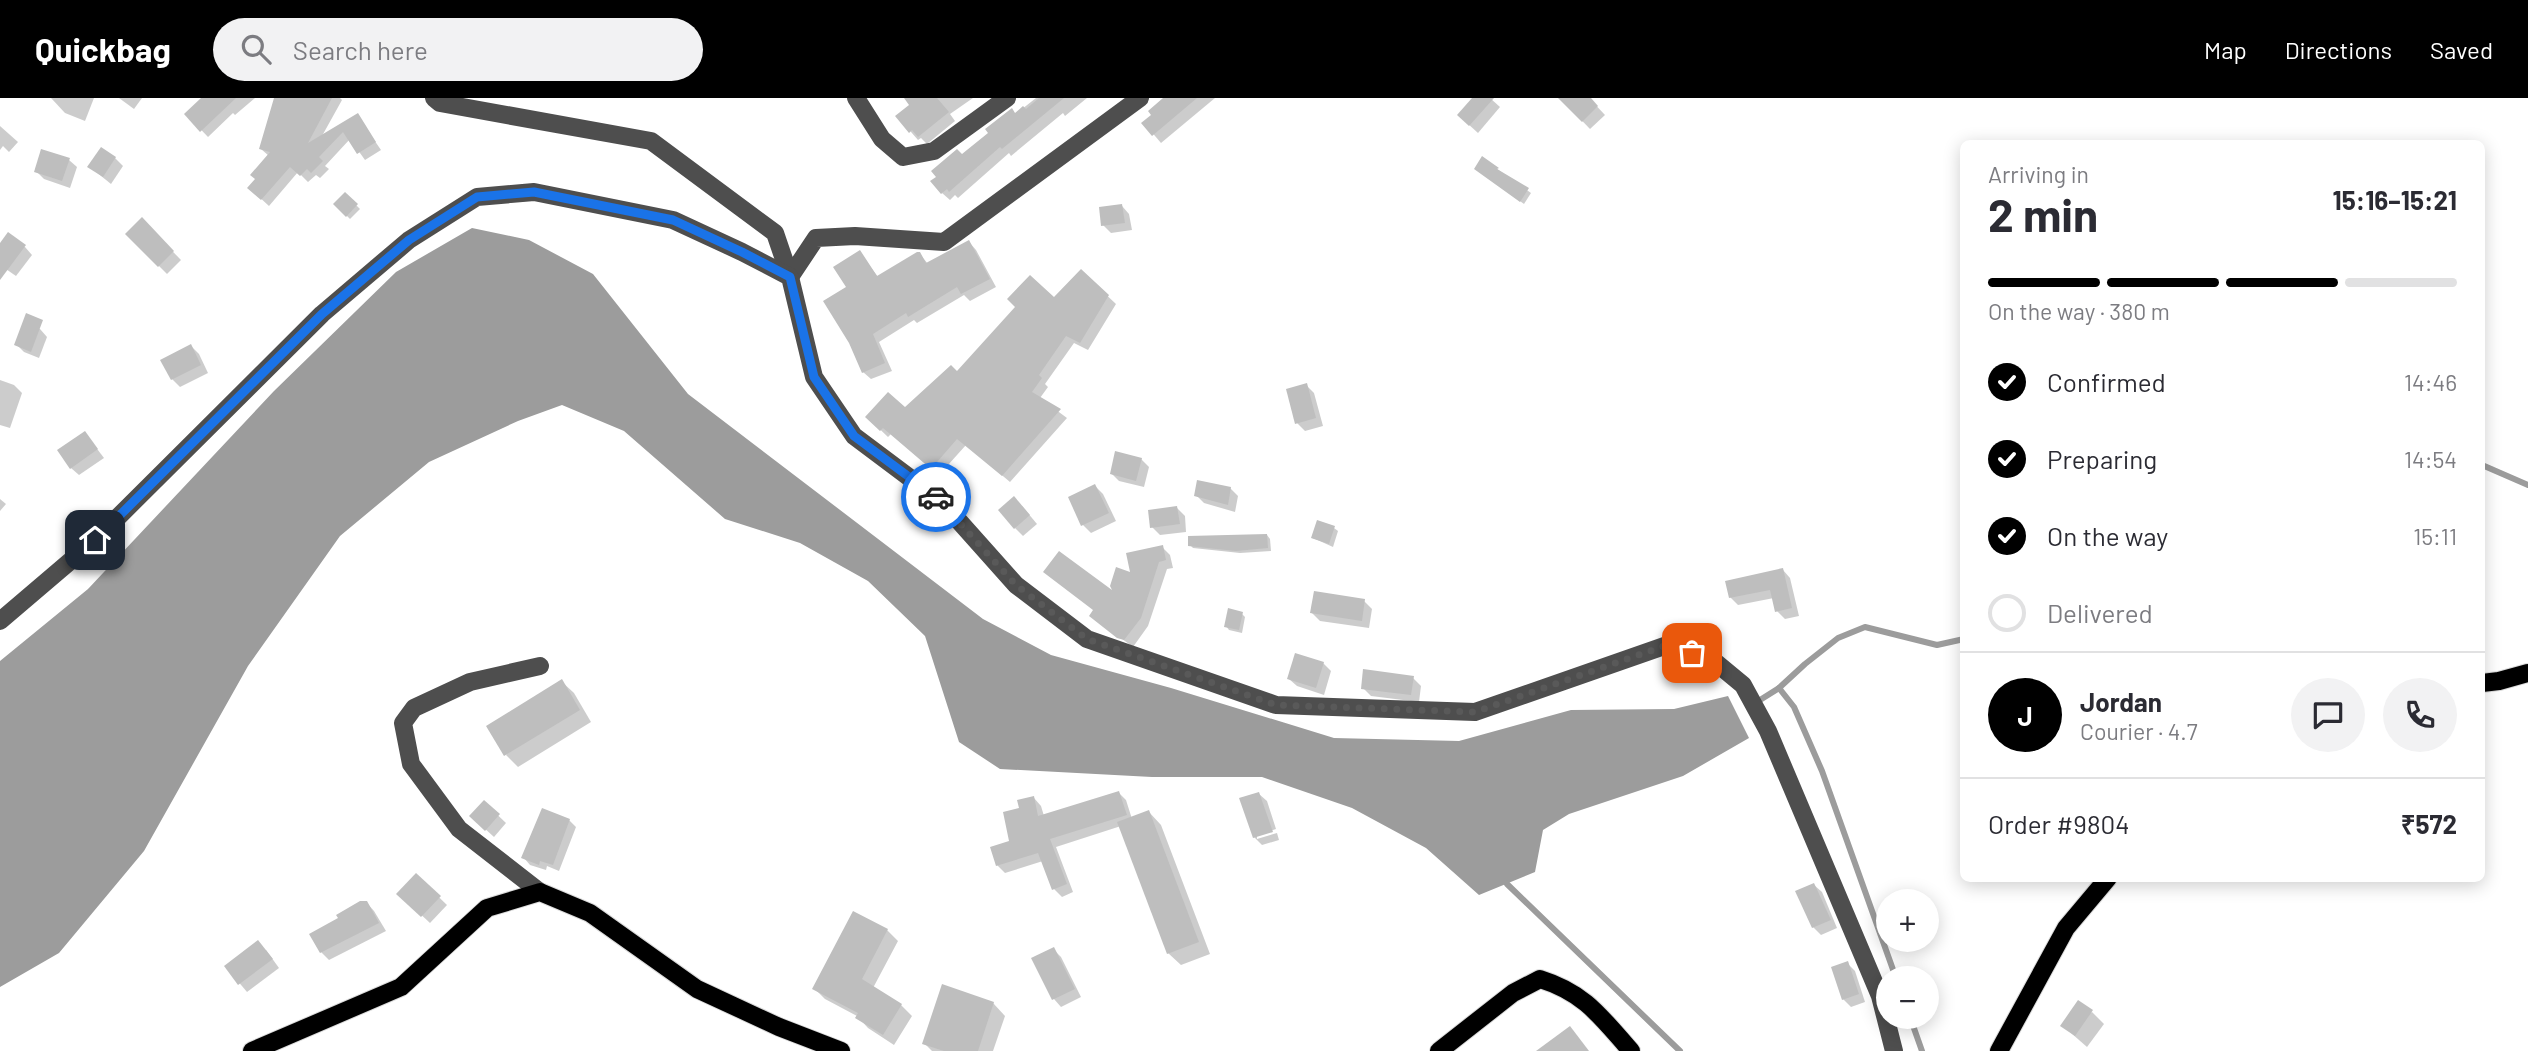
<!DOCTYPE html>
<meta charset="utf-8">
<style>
body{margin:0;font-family:Barlow,sans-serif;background:#f2f2f3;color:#2b2b33;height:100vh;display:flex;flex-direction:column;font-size:26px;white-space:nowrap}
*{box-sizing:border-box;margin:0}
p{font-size:23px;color:#7c7c81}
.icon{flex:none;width:38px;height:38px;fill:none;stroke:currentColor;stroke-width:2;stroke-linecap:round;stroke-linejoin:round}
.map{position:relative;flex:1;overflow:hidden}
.details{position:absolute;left:1960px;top:42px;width:525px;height:742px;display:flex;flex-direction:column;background:#fff;border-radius:10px;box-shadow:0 4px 18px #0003}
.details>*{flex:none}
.controls{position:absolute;left:1876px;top:791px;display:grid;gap:14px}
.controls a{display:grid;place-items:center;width:63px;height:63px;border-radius:50%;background:#fff;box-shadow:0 4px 18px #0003;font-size:35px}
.pin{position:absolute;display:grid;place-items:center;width:60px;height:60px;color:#fff;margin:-30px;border-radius:14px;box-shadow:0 4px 10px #0006}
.courier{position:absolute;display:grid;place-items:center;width:70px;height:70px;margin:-35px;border:5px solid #1a73e8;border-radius:50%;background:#fff;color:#222;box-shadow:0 2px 9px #0007}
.head em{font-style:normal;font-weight:700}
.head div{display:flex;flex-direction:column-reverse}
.head{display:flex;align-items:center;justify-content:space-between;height:119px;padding:0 28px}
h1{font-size:46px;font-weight:700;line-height:52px}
.bar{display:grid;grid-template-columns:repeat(4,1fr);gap:10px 7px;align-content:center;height:84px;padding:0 28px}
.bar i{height:9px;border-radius:5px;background:#e1e1e2}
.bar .active{background:#000}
.bar p{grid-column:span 4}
.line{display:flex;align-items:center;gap:18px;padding:0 28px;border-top:2px solid #e1e1e2}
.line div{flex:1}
.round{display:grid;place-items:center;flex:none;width:74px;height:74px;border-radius:37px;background:#f2f2f3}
ol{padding:0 28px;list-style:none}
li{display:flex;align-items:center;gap:21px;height:77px}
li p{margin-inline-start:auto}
li .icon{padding:7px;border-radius:50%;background:#000;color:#fff;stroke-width:4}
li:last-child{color:#7c7c81}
li i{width:38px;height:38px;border:4px solid #e1e1e2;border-radius:50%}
header{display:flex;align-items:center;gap:42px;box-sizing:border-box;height:98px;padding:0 35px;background:#000;color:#fff}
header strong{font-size:33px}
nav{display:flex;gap:38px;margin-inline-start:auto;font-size:24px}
.search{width:490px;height:63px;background:#f2f2f3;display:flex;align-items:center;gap:18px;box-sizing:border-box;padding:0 24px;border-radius:38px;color:#7c7c81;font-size:26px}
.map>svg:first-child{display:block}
.water{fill:#9c9c9c}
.shadow{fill:#0003}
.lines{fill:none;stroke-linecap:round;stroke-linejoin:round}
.stream{stroke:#9c9c9c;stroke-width:6}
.building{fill:#bebebe}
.major-casing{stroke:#dbdbdb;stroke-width:20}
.minor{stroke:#4e4e4e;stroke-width:18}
.major{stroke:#000;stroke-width:18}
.done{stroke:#595959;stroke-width:7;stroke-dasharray:0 12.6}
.route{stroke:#1a73e8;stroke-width:9}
</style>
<header>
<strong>Quickbag</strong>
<div class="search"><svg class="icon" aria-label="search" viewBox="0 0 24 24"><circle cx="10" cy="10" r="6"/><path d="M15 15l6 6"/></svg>Search here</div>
<nav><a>Map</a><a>Directions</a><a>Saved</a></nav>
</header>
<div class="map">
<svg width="2528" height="953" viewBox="0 0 2528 953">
<rect width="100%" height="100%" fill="#fff"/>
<path class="water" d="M472,130L529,142L593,176L688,296L983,521L1051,557L1171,590L1334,640L1459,643L1571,612L1674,611L1728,598L1749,640L1683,678L1569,716L1543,732L1535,774L1479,797L1426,750L1352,710L1262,679H1152L1000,671L959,644L925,538L868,483L800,445L725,421L624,333L562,307L518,323L429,364L340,438L248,568L144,753L59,855L0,889V563L88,491L274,293L396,174Z"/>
<g class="shadow">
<path d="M51,0H94L85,23L65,15Z"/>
<path d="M119,0H142L134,11Z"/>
<path d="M206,0H255L235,17L233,15L208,39L186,16Z"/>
<path d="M277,0H340L342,2L322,38L357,17L381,52L365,62L350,41L325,68L329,71L320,80L316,77L308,84L298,74L269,108L257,97V81L269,58L261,51Z"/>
<path d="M910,0H973L950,16L955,23L927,46L921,40L918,42L898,19L912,7Z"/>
<path d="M1036,0H1087L1065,18L1063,15L1011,58L1009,55L958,100L955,97L950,102L942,95L962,58Z"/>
<path d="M1174,0H1215L1161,45L1144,25Z"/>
<path d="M1474,0H1490L1500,9L1478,35L1467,25Z"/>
<path d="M1572,0H1589L1605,17L1590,31L1566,6Z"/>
<path d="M0,28L18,44L9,54L3,48L0,52Z"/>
<path d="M115,60L123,68L111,86L90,69Z"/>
<path d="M1483,61L1531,95L1524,106L1480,74Z"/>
<path d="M69,62L77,69L70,90L44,81L36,73Z"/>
<path d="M345,96L360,111L350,121L335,106Z"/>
<path d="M1122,108L1129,116L1132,132L1111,135L1103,127Z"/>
<path d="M142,122L181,162L167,176L127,136Z"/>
<path d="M969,144L976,152L996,189L970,203L964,197L917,225L914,222L879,244L892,273L871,281L863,274L848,189L860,155L878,179L919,155L928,166Z"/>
<path d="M0,148L25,149L32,157L16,178L0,167Z"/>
<path d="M1081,173L1116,206L1088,252L1074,245L1045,286L1048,289L1040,300L1067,320L1010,384L966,347L939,377L891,336L888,339L867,319L905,311L958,276L1054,201Z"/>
<path d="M25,225L40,231L47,239L39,260L24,254L16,246Z"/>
<path d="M191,248L199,256L208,275L180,289L172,281Z"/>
<path d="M0,282L14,287L22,295L10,330L0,327Z"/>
<path d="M1306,287L1314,295L1323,328L1305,333L1297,325Z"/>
<path d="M85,335L104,360L79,377L71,370Z"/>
<path d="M1141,361L1149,369L1144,389L1119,383L1111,375Z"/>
<path d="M1095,388L1103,396L1116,423L1091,435L1083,427Z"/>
<path d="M1230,390L1238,398L1235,414L1204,405L1196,397Z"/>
<path d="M0,401L6,406L0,413Z"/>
<path d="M1022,408L1037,426L1023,438L1015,430Z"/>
<path d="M1177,410L1185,418L1186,434L1160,437L1152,429Z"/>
<path d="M1334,430L1338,433L1333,449L1313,440Z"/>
<path d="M1267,437L1270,441L1271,453L1240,455L1193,450L1190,447Z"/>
<path d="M1162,449L1170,457L1173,470L1167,471L1148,528L1133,549L1091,518Z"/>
<path d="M1783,472L1790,480L1799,518L1785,521L1777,513L1774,500L1738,507L1730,499Z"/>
<path d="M1364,503L1372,511L1369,530L1320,523L1312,515Z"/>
<path d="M1242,516L1245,519L1242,535L1229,532L1226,528Z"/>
<path d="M1323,565L1331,573L1324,597L1297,588L1289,581Z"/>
<path d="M1413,580L1421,588L1419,604L1371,598L1363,590Z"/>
<path d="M561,583L574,595L591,624L518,669L506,657Z"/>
<path d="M1119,695L1126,702L1132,721L1149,714L1161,727L1210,856L1181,867L1168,855L1121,728L1056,749L1073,794L1062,799L1054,791L1043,763L1005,775L997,767L1011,744L1021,711L1034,700L1041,708L1044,718Z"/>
<path d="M1259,696L1267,703L1276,731L1257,737V741L1277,735L1279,742L1262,747L1254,739Z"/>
<path d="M484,704L506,725L494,739L471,718Z"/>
<path d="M569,722L576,729L559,773L547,768L546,772L530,767L524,760Z"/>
<path d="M416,777L447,807L430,825L399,796Z"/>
<path d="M1814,787L1822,794L1837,830L1821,837L1813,829Z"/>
<path d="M366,804L374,813L386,833L329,862L321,854Z"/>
<path d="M887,832L898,843L873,890L901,907L912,918L894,947L868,930L857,918L825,901L814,890Z"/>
<path d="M1053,851L1061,859L1081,899L1061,909L1054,901L1034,861Z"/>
<path d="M266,852L279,870L247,894L226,869Z"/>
<path d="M1847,865L1855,873L1865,904L1851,909L1843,901Z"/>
<path d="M993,905L1005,918L993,953H932L924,945Z"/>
<path d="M2092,914L2104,926L2087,949L2063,928Z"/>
</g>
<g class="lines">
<g class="stream">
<path d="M2482,367L2528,387"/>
<path d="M1779,590L1805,566L1838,540L1865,529L1937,547L1964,541"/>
<path d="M1760,602L1779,590L1794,609L1822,673L1896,880"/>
<path d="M1507,786L1680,953"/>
<path d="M1910,919L1922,953"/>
</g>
</g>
<g class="building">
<path d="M201,0H236L200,34L184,16Z"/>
<path d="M274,0H332L308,45L358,15L376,44L357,56L343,34L319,59L323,63L311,75L307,71L300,78L290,69L261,102L247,90L255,81L250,77L270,54L259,51Z"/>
<path d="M904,0H937L949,14L918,39L912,32L909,35L895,18L909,7Z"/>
<path d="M1039,0H1064L1002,51L1000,49L949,94L947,91L941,96L930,83L936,79L931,73L957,51L962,56L988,35L985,31L1012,10L1015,15L1023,8L1026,11Z"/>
<path d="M1163,0H1197L1152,38L1141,25L1151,17L1148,13Z"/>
<path d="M1472,0H1494L1469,28L1457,17Z"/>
<path d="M1558,0H1591L1598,8L1582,24Z"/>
<path d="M101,49L116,59L103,79L87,69Z"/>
<path d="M41,51L70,60L62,83L34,74Z"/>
<path d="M1482,58L1499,70L1497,71L1529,90L1520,104L1474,71Z"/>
<path d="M345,94L358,106L346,119L333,106Z"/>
<path d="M1122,106L1125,125L1101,128L1099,109Z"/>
<path d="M142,119L174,153L158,169L125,136Z"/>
<path d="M8,134L26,147L0,182V145Z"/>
<path d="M969,142L990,181L961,196L957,189L908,219L906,215L873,236L885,265L862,275L849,245L823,203L846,189L833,169L860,152L877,178L917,154H920L926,165Z"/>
<path d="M1081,171L1109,197L1080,245L1066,238L1039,277L1042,280L1032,294L1061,311L1002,378L957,341L931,371L883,330L880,333L865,319L888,294L905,309L951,267L957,273L1015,209L1007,201L1030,177L1054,199Z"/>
<path d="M26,215L43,222L31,254L14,247Z"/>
<path d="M191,246L201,267L171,282L160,262Z"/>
<path d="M1307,285L1316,320L1295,326L1286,291Z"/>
<path d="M85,333L98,351L70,371L57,352Z"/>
<path d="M1115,353L1142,360L1136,383L1110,376Z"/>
<path d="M1197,382L1231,389L1228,407L1194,398Z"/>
<path d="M1095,386L1109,415L1081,428L1068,399Z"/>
<path d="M1014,398L1030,417L1014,431L998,412Z"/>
<path d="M1177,408L1180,426L1150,430L1148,412Z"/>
<path d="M1317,422L1335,428L1329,446L1311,440Z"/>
<path d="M1267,436L1268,450L1236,453L1188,448V438Z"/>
<path d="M1163,447L1166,462L1159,464L1141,520L1124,542L1117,540L1089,518L1093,512L1043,474L1059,453L1112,492L1110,488L1116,469L1130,474L1126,455Z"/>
<path d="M1783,470L1792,510L1775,514L1770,492L1729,500L1725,483Z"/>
<path d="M1314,493L1365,501L1362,523L1310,515Z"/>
<path d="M1228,510L1243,514L1239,532L1224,529Z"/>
<path d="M1295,555L1324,564L1316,590L1287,581Z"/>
<path d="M1363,571L1414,578L1411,597L1361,591Z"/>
<path d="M562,581L580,612L504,658L486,628Z"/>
<path d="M1119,693L1127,717L1050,741L1067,786L1052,792L1038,755L996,768L990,749L1009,743L1003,714L1019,710L1017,702L1034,698L1038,718Z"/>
<path d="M1259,694L1273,734L1253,740L1239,700Z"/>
<path d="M484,702L500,716L485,733L469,718Z"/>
<path d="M542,710L570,721L553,767L540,763L539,767L521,760Z"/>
<path d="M1149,712L1199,844L1167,856L1117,724Z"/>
<path d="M416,775L441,798L421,819L396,796Z"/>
<path d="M1814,785L1831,822L1812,830L1795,793Z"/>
<path d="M360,803H367L379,825L320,855L309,836L338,820L336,817Z"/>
<path d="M853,813L888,831L862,881L902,906L883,937L855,920L858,915L812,891Z"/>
<path d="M258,842L273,861L238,887L224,868Z"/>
<path d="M1054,849L1075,891L1052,902L1031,860Z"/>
<path d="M1848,863L1859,896L1842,902L1831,869Z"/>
<path d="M942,886L994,904L978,953H944L922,946Z"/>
<path d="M2078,902L2093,912L2075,938L2060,928Z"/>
<path d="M1570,928L1589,953H1536Z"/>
</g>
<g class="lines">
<defs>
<g id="major">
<path d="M2482,585L2499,583L2528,575"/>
<path d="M252,953L401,889L487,810L540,794L590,815L697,891L779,929L841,953"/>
<path d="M1439,953L1513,895L1540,881C1585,895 1601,919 1631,953"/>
<path d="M1999,953L2066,830L2108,780"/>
</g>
</defs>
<use href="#major" class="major-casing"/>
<g class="minor">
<path d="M434,0L440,5L651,43L775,135L790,179L816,140L855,138L944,144L1140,0"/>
<path d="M856,0L882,41L903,59L934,53L1007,0"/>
<path d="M0,523L95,442L322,216L409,142L477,99L534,94L673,122L742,154L790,179L814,279L854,338L942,404L1016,487L1087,541L1276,607L1475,614L1670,546L1714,563L1743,587L1768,633L1880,898L1894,953"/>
<path d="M540,568L470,584L414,610L403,625L411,666L459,731L540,794"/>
</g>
<use href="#major" class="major"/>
</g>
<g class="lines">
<path class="done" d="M936,399L1016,487L1087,541L1276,607L1475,614L1670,546L1692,555"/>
<path class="route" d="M95,442L322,216L409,142L477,99L534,94L673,122L742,154L790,179L814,279L854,338L936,399"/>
</g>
</svg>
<div class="controls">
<a>+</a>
<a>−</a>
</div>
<div class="pin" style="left:1692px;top:555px;background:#ea580c"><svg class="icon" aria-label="bag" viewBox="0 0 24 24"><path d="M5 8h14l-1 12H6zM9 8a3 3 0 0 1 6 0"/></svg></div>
<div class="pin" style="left:95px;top:442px;background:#1f2937"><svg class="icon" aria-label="home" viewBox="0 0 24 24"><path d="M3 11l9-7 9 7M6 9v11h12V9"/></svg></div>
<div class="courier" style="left:936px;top:399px"><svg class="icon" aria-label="car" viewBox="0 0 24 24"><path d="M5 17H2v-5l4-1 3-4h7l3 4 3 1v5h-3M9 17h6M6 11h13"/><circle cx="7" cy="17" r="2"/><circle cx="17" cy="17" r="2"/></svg></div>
<section class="details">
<div class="head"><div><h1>2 min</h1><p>Arriving in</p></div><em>15:16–15:21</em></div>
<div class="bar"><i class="active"></i><i class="active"></i><i class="active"></i><i></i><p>On the way · 380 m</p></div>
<ol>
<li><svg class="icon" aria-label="check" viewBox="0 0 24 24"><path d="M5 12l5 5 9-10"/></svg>Confirmed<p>14:46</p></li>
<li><svg class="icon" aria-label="check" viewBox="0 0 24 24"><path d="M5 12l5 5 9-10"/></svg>Preparing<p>14:54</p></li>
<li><svg class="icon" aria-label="check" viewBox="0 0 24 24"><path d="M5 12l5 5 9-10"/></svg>On the way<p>15:11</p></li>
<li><i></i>Delivered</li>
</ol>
<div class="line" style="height:126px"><b class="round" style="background:#000;color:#fff">J</b><div><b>Jordan</b><p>Courier · 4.7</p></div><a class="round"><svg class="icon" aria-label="chat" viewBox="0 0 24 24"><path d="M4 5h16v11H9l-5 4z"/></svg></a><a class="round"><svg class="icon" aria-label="phone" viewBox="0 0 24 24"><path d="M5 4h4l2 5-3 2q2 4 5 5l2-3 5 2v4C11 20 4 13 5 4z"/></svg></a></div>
<div class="line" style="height:91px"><div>Order #9804</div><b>₹572</b></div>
</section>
</div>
